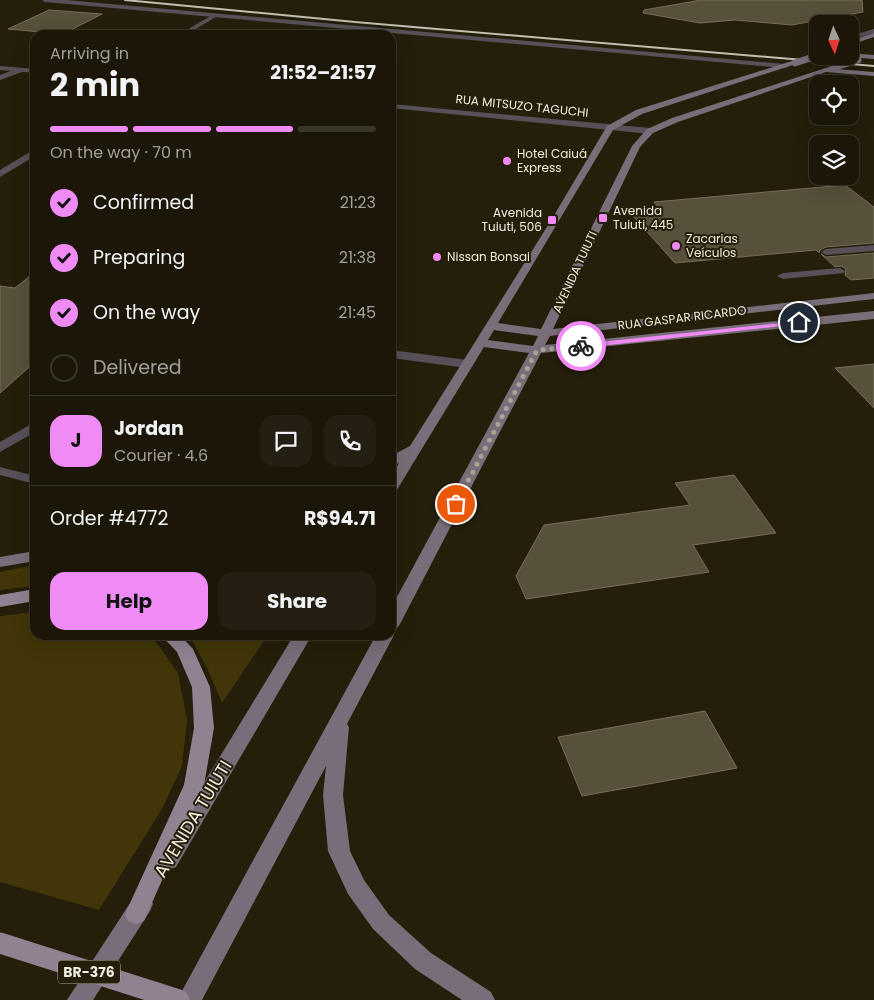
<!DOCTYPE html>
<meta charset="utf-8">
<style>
body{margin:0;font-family:Poppins,sans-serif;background:#241f12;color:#f1f3f6;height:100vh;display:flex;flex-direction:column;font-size:19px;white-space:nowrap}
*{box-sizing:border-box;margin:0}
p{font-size:16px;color:#a09f9c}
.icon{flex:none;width:28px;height:28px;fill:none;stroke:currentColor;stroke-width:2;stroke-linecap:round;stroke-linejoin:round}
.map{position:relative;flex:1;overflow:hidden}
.details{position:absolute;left:30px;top:30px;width:366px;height:610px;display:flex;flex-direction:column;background:#1b1608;border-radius:15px;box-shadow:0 5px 20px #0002,0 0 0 1px #393529}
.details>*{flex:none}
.needle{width:32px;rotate:177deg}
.buttons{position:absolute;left:809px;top:15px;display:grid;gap:10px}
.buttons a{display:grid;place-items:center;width:50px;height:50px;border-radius:10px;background:#1b1608;box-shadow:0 5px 20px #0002,0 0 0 1px #393529;font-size:25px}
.pin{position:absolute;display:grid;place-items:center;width:42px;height:42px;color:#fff;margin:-21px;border:2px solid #fff;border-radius:50%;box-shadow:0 1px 5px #0007}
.courier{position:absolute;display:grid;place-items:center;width:50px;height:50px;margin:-25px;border:4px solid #f08bf5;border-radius:50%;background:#fff;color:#222;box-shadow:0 1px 6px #0007}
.summary em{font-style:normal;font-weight:700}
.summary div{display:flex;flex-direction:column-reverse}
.summary{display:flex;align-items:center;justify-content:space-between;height:85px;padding:0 20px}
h1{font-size:32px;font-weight:700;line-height:38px}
.bar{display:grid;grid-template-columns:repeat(4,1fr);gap:8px 5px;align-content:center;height:60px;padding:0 20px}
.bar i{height:6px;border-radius:4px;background:#393529}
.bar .on{background:#f08bf5}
.bar p{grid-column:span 4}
.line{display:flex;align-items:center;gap:12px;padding:0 20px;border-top:1px solid #393529}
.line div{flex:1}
.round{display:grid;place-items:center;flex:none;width:52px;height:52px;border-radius:15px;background:#241f12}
ol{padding:0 20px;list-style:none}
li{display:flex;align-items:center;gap:15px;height:55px}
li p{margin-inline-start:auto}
li .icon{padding:5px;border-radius:50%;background:#f08bf5;color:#111;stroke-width:4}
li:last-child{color:#a09f9c}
li i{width:28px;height:28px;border:2px solid #393529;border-radius:50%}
.button{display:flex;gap:10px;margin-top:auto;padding:10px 20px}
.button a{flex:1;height:58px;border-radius:15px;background:#f08bf5;color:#111;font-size:20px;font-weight:700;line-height:58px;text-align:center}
.button a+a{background:#241f12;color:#f1f3f6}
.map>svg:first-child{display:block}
.green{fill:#423509}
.building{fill:#57503b;stroke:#766e59}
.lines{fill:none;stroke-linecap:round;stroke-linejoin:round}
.service{fill:#585058;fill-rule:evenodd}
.minor{fill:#585058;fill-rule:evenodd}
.tertiary{fill:#585058;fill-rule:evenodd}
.secondary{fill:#786d78;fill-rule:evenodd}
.primary{fill:#918292;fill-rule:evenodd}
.rail{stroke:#c1bdaf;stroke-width:2}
.secondary-bridge{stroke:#786d78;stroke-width:7}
.primary-bridge{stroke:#918292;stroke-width:21}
.route{fill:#f08bf5}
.done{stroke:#a8a394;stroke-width:5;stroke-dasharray:0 9}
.poi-dot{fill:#f08bf5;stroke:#241e0a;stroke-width:2}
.labels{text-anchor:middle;stroke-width:4;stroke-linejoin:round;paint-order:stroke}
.far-street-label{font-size:12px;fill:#efebdf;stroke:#241e0a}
.far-poi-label{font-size:12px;fill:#efebdf;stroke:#241e0a;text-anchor:start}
.shield{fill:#241e0a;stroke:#b2ae9f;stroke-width:1}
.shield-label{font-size:14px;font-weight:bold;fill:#efebdf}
.near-street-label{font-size:18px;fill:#efebdf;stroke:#241e0a}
</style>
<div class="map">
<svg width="874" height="1000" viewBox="0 0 874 1000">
<rect width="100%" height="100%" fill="#241e0a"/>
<g class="green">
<path d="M35,565V586L0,590V572Z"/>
<path d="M35,612V635H146L154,639L178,673L187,720L182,766L162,809L99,910L0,882V616Z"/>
<path d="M189,635H268L222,703L207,668Z"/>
</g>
<g class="building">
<path d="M701,0H862L863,12L792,25L735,20L700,23L643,13L644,10Z"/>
<path d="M49,10L102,14L63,34L8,29Z"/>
<path d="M845,185L874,207V243L826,247L820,250L819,253L816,250L675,263L632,215L663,213L654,202Z"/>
<path d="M874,253V278L851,280L845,275L846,269L841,266L835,267L821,254L826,257Z"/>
<path d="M35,272V362L0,393V286L15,288Z"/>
<path d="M874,364V408L835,368Z"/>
<path d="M734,475L776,533L693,545L709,572L526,599L516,576L544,525L690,505L675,483Z"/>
<path d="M705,711L737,768L582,796L558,737Z"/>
</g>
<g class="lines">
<g class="service">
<path d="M874,29V33L850,40V36Z"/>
<path d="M35,149V156L0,177V170Z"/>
<path d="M874,245V251L826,255L821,252L826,249Z"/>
<path d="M840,268L845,271L844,273L783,279L777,276L783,273Z"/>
<path d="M391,350L467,360L473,364L467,368L391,358Z"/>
<path d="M35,422V432L0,452V442Z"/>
<path d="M0,467L35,476V484L0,475Z"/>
</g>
<g class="minor">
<path d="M214,14L219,15L186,35H178Z"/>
<path d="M19,68L23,70L22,72L0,80V75Z"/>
</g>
<g class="tertiary">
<path d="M42,0H66L785,64L789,66L785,68L45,2Z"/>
<path d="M0,66L35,69V73L0,70Z"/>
<path d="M391,104L650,128L654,131L650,134L391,108Z"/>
</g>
<g class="secondary">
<path d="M874,33V37L850,45V41Z"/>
<path d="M850,53L874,55V59L847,57L850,56Z"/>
<path d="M792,61L799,63L642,114L613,130L498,323L541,329L632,146L647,129L672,118L835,65L839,67L837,69L874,72V76L826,72L678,122L653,133L640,147L553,329L874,293V299L550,336L545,345L874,311V319L541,353L400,624L397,628L391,630V608L529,353L484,347L398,488L396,491L391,492V476L399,463L391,466V456L410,446L550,222L607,126L636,110ZM494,330L538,336L533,346L488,340Z"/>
<path d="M35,551V561L0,567V557Z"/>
<path d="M391,631L394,635L347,724L349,727L343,795L350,851L364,880L389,915L431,953L491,992L495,1000H462L415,969L373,929L348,894L328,851L323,795L326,766L202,1000H177L376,635H391Z"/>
<path d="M294,635H312L176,867L168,870L160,867L157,861L160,855Z"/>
<path d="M142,894L150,897L153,904L150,911L93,1000H67L134,897Z"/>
</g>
<g class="primary">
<path d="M35,589V601L0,607V595Z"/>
<path d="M161,635H180L193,649L210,687L214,728L204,785L144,921L136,924L128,921L125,914L184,785L194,728L192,687L177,652Z"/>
</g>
<path class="rail" d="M125,0L355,22L874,66"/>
<g class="secondary-bridge">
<path d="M795,63L816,56"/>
<path d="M835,67L858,60"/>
</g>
<path class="primary-bridge" d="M0,943L179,1000"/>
</g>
<path class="route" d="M799,321H801V324L581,348L578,346L581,344Z"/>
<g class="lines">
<path class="done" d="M456,504L537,350L581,346"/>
</g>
<g class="poi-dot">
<circle cx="507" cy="161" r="5"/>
<rect x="598" y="213" width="10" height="10" rx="2.5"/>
<rect x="547" y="215" width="10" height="10" rx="2.5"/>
<circle cx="676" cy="246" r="5"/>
<circle cx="437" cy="257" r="5"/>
</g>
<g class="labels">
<g class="far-street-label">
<text transform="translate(522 106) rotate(6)" y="4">RUA MITSUZO TAGUCHI</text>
<text transform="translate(575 272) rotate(-65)" y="4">AVENIDA TUIUTI</text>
<text transform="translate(682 318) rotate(-7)" y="4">RUA GASPAR RICARDO</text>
</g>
<g class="far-poi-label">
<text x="517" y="158">Hotel Caiuá<tspan x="517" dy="14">Express</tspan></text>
<text x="613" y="215">Avenida<tspan x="613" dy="14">Tuiuti, 445</tspan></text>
<text x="542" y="217" text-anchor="end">Avenida<tspan x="542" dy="14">Tuiuti, 506</tspan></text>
<text x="686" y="243">Zacarias<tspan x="686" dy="14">Veículos</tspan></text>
<text x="447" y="261">Nissan Bonsai</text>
</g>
<rect class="shield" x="58" y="960.5" width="62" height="23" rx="4"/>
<g class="shield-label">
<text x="89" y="977">BR-376</text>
</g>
<g class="near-street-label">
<text transform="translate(193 819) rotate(-59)" y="6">AVENIDA TUIUTI</text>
</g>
</g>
</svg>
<div class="buttons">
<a><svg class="needle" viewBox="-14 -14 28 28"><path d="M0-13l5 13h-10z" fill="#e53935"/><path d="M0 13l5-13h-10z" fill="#a09f9c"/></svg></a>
<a><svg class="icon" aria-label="locate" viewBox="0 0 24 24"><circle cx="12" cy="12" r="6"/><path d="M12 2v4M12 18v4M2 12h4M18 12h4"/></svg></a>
<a><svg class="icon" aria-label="layers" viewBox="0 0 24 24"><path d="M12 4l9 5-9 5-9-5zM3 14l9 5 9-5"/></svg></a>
</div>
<div class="pin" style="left:456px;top:504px;background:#ea580c"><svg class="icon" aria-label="bag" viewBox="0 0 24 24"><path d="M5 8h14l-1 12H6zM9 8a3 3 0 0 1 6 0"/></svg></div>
<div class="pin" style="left:799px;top:322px;background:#1f2937"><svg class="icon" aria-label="home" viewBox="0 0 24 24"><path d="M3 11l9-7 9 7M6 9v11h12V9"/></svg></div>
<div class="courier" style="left:581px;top:346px"><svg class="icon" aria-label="bike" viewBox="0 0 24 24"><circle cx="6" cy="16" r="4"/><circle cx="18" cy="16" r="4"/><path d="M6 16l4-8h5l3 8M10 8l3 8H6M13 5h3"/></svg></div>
<section class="details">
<div class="summary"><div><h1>2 min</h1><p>Arriving in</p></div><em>21:52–21:57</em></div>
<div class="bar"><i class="on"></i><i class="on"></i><i class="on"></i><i></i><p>On the way · 70 m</p></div>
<ol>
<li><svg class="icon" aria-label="check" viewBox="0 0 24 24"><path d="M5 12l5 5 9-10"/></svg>Confirmed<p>21:23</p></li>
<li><svg class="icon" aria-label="check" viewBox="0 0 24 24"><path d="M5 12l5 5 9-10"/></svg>Preparing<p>21:38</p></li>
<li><svg class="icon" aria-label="check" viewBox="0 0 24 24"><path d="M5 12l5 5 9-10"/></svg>On the way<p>21:45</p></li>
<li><i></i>Delivered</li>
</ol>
<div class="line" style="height:90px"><b class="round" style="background:#f08bf5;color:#111">J</b><div><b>Jordan</b><p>Courier · 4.6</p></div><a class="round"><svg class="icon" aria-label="chat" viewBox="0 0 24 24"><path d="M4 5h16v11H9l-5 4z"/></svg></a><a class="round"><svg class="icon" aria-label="phone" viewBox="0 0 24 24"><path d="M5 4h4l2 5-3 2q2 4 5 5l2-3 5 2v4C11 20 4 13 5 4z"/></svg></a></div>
<div class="line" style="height:65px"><div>Order #4772</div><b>R$94.71</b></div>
<div class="button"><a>Help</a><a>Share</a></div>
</section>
</div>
